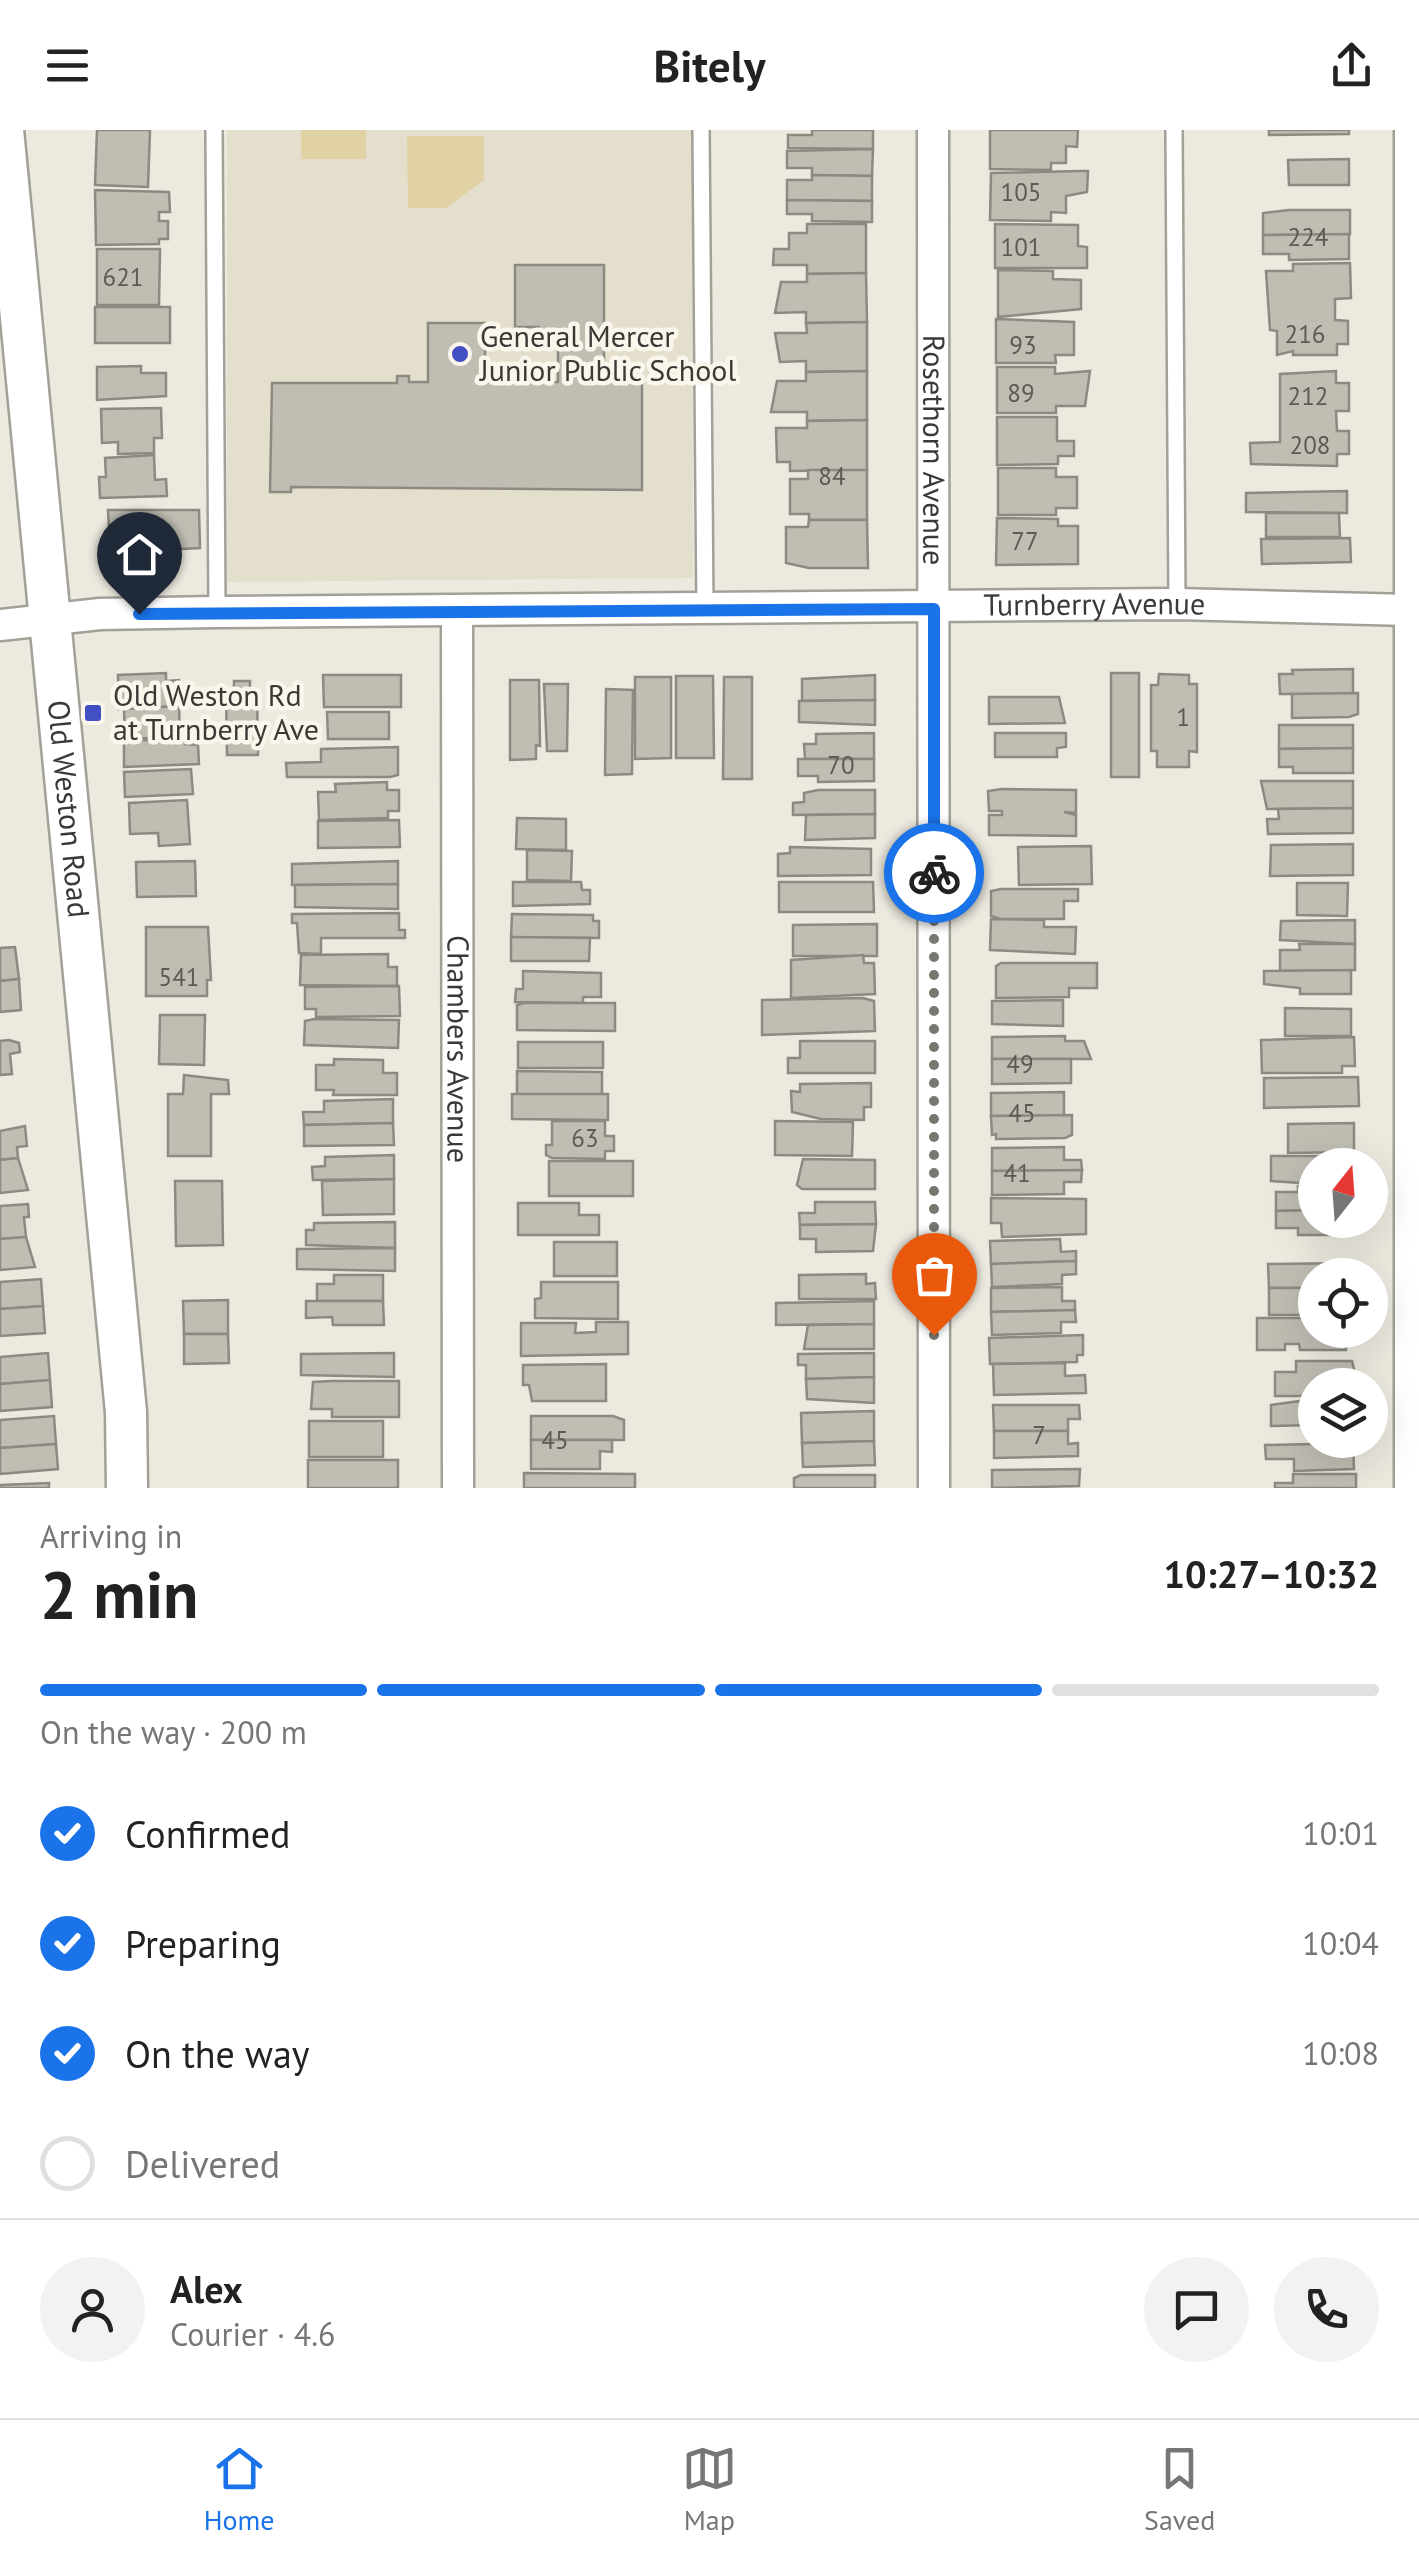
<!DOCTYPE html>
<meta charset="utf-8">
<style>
body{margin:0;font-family:"PT Sans",sans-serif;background:#f2f2f2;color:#222;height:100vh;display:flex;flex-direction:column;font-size:38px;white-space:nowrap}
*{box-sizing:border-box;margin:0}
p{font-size:32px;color:#767676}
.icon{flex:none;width:55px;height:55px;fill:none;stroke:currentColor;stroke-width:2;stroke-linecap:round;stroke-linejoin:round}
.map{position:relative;height:1358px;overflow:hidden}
.details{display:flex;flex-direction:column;background:#fff;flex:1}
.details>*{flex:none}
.needle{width:65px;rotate:17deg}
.buttons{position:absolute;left:1298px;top:1018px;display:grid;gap:20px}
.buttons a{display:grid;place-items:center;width:90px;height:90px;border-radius:50%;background:#fff;box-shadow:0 10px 40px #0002;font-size:50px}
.pin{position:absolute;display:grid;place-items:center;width:85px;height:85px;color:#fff;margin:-102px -42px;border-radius:50% 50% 50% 0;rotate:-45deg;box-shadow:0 0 10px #0007}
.pin .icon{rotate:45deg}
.courier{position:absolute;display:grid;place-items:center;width:100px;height:100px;margin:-50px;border:8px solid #1a73e8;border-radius:50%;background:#fff;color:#222;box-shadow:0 2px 12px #0007}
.overview em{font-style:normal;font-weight:800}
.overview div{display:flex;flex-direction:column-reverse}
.overview{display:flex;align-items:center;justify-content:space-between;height:170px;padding:0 40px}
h1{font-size:65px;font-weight:800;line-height:75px}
.bar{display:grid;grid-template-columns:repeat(4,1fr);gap:15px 10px;align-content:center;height:120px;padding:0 40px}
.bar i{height:12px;border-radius:8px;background:#e0e0e0}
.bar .active{background:#1a73e8}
.bar p{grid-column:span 4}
.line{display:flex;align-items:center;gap:25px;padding:0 40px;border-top:2px solid #e0e0e0}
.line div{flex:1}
.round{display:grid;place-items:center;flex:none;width:105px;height:105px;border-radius:52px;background:#f2f2f2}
ol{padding:0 40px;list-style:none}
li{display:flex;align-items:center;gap:30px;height:110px}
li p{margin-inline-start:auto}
li .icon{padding:10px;border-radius:50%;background:#1a73e8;color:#fff;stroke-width:4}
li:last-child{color:#767676}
li i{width:55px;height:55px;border:5px solid #e0e0e0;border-radius:50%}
header{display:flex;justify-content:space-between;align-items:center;height:130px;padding:0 40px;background:#fff;font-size:45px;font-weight:800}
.tabs{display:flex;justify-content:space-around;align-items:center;height:140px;border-top:2px solid #e0e0e0;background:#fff;font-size:28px;color:#767676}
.tabs a{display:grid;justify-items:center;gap:5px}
.tabs .active{color:#1a73e8}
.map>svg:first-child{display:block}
.built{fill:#e4dfcd}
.green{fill:#e0d2a4}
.building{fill:#c0bdb3;stroke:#8d8a81;stroke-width:2.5}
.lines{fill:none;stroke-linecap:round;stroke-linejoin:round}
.service-casing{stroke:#a3a097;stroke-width:20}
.minor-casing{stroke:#a3a097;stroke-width:35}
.secondary-casing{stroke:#a3a097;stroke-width:45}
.service{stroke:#fff;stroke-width:15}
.minor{stroke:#fff;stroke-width:30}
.secondary{stroke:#fff;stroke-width:40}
.done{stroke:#787770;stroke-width:10;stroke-dasharray:0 18}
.route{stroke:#1a73e8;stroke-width:12}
.poi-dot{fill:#4250c4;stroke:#faf6ec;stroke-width:4}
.labels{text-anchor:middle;stroke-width:9;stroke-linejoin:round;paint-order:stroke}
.number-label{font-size:25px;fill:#5c5a54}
.poi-label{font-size:30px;fill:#3a3935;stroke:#faf6ec;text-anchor:start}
.street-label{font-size:30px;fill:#3a3935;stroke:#faf6ec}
</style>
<header><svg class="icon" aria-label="menu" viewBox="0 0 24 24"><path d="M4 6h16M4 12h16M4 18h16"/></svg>Bitely<svg class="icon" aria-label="share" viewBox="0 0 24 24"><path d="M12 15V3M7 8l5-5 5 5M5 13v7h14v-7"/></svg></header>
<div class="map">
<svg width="1419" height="1358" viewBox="0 0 1419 1358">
<rect width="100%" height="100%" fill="#ece9df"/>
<path class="built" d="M227,0H692L693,448L227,452Z"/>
<g class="green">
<rect x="301" y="0" width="65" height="29"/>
<path d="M407,6H484V50L446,78H408Z"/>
</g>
<g class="building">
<path d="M97,0H150L148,57L95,55Z"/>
<path d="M812,0H873V19L788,18V5H812Z"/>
<path d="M990,0H1078L1077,17L1066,16V33H1051V40L990,39Z"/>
<path d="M1269,0H1349V4L1269,5Z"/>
<path d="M873,19L872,46L812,45V38H787V21Z"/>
<path d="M1349,29V55H1289L1288,30Z"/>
<path d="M1081,41H1088L1087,62L1066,66V83L1051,82V91L990,90L991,43Z"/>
<path d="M812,45L872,46V71L787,70V50H812Z"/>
<path d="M95,60L169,62L170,82H159V91H168V109H159V114L96,115Z"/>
<path d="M787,70L872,71V92L812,91V84H787Z"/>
<path d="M1289,80H1350V104L1263,105V83Z"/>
<path d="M807,94H866V143L807,144V135H773L774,119H789V103H807Z"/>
<path d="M995,94L1078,95V116L1087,117V138H995Z"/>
<path d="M1349,104V129L1289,130V124H1263V105Z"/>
<path d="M97,119H160L159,175H97Z"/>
<path d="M1350,133L1351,168L1335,169V190L1348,191V214H1337V225H1293V221L1277,225V201L1270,200L1266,141H1293V134Z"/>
<path d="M515,135H604V251H642V360L291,357V362H270L272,253H397V246H409V252H428V193H485V252H558V216H539V197H515Z"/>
<path d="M998,140L1053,141V149L1081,150V179L998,187Z"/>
<path d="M866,143L867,192L806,193V182L775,183L781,152H807V144Z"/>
<rect x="95" y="177" width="75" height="36"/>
<path d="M996,189L1074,192V225H1055L1056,233H996Z"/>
<path d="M867,192V241L806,242V231L780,232L775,203H807L806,193Z"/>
<path d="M141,236V243H166V266L97,270V237Z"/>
<path d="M997,237H1055V244L1090,241L1085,276H1056V283H997Z"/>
<path d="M867,241V290L807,291V282H771L777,251H806V242Z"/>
<path d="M1336,241V253H1349V281H1336L1337,301H1349V324H1337V336L1251,334L1250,313L1280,312V244Z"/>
<path d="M161,278L162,308H154V323L118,324V312L102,313L101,279Z"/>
<path d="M997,287H1057V311H1074V326H1058V334L997,335Z"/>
<path d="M867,290V340L790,341V332H777L776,298H807V291Z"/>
<path d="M154,325L155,350L166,349L167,366L100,368L99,347H106L105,328Z"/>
<path d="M998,338H1056V347H1077V378H1056V385H998Z"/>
<path d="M808,340H867V390H809V384H790V349H808Z"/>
<path d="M1347,361V383L1246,382V363Z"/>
<path d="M108,380H199L200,418L143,421L144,428H129V420L110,421Z"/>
<path d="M1266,383H1339L1340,407H1266Z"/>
<path d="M997,388L1058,389V396H1078V434L996,435Z"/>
<path d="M809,390H867L868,438H809L786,433V397H808Z"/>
<path d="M1350,408L1351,432L1262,434L1261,409Z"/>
<path d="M1353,539V564H1280L1279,544H1293L1292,540Z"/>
<path d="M166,543V551L179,550L180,576L119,579L118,545Z"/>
<rect x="1111" y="543" width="28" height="104"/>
<path d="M1159,544L1189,545V554H1197V622L1189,621V637H1157V621H1151V555H1158Z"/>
<path d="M323,545H401V577H324Z"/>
<path d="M875,545V570L802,571V549Z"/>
<path d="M676,546H713L714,628H676Z"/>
<path d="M635,547H671V628L635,629Z"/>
<path d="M724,547H752V649H723Z"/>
<path d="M510,550H539L540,616L536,615V629L510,630Z"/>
<path d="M234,551H250V560H257L258,625H227L226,560H234Z"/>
<path d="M544,554H568L567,621H547Z"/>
<path d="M606,559L633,560L632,644L605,645Z"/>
<path d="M1358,563V584L1349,587L1292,588V564Z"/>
<path d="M989,567H1059L1065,593L989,594Z"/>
<path d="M875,570V595L799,592V571Z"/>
<path d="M179,576L180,607L125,609L124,579Z"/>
<path d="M327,582H389V609H328Z"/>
<path d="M1279,595H1353V618L1279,619Z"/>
<path d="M874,603V629H805L804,614H816V604Z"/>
<path d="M995,603H1066V617L1057,618V627H995Z"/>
<path d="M184,609L185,614L198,615L199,634L124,637V611Z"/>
<path d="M398,617V645L390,647H287L286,633L321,632V619Z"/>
<path d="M1353,618V643H1293V637H1279V619Z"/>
<path d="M798,629H874V651L818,652V646H798Z"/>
<path d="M191,639L193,664L125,667L124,642Z"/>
<path d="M1261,651H1353V678L1267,679Z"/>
<path d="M387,652V660H399V681H388V688L319,690L318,662H336L335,654Z"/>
<path d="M1002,659L1076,660V683L1064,682L1076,685V706L989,705V685H1002V681H989L988,661Z"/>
<path d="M818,660H875V684L793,685V673L804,672V663Z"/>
<path d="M187,670L190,714L159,716L158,703L130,704L129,673Z"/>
<path d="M1353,678V703L1268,704L1267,689H1279L1278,679Z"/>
<path d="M875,684V708L805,710L806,685Z"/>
<path d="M517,688L566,689V720L516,719Z"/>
<path d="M399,690L400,717L318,718V691Z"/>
<path d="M1353,714V745L1270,746L1271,715Z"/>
<path d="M1091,716L1092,754L1019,755L1018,717Z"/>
<path d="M790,717L871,719V745L778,746V724L790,723Z"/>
<path d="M527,720L572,721L571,751L527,750Z"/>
<path d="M195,731L196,766L137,767L136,732Z"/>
<path d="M398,731V754L292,755V734Z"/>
<path d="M513,752H581L582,760H590V774L513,776Z"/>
<path d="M779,752H873L874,782H779Z"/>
<path d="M1297,753H1348L1347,786L1297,785Z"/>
<path d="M398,754V779L295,777V755Z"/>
<path d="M1001,759H1078V771H1064V789H1001L991,786V761Z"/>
<path d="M399,783V800H405V808H321V824L299,823L297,793H292V784Z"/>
<path d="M512,784L593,785V791H599V808L511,807Z"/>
<path d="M991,789L1044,790V797H1076L1075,824L990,820Z"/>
<path d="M1355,790V814L1280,810L1281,791Z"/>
<path d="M877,794V826H793V795Z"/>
<path d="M146,797H208L211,850H207V866H146Z"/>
<path d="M511,807L590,808L589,831H511Z"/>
<path d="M1299,814H1355V840L1280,841V820H1300Z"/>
<path d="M15,817L19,849L0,851V818Z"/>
<path d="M388,824V837H397V856L300,855L301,825Z"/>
<path d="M863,825L864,833H874L875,864L791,868V830Z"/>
<path d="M1001,833H1097V858H1069V867L996,868V836Z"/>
<path d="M1351,840V864H1300V858L1264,854V841Z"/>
<path d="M523,841L601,843V867H583V873L515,872L516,859H523Z"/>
<path d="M19,849L21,880L0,882V851Z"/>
<path d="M399,856L400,886L316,887V879H305V857Z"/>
<path d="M863,868L874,871L875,901L762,905V870Z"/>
<path d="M1063,870V896L992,894V871Z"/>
<path d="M615,873V901L517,900V875L524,873Z"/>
<path d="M1285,878L1351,879V906H1285Z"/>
<path d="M160,885H205L204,935L159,934Z"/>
<path d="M314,889L399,890L398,918L304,915L305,891Z"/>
<path d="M1065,906V911H1084L1091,929H992V907Z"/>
<path d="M1354,907L1355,936H1342V943H1262L1261,910Z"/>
<path d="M9,910L19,913L20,922L10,924L12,944L0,945V911Z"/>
<path d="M800,911H875V943H788V928H800Z"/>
<rect x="518" y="912" width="85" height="26"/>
<path d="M334,929L383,930V943H397V965H333L334,960H316V935H334Z"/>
<path d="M992,929H1071V953L992,954Z"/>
<path d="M517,941L602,942V964L517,965Z"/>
<path d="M184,945L228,950L229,964H211V1026H168V964H183Z"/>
<path d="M1358,947L1359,976L1264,978V948Z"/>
<path d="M871,953V977H864V990L821,989L792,982L791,961L800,962V954Z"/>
<path d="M1064,962V986H991V963Z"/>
<path d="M512,964H608V990L512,989Z"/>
<path d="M393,969V993L304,995L303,982H324V971Z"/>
<path d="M1072,985V1005L1065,1008L996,1009V1004L992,1005L991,986Z"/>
<path d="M552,991H605V1006H614V1021H605V1029L552,1028L546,1025V1015H552Z"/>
<path d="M775,991L853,992L852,1026L775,1025Z"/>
<path d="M393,993L394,1015L304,1016V995Z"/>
<path d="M1354,993V1022L1288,1023V994Z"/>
<path d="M25,996L27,1016L17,1017L18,1028L0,1030V1001Z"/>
<path d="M1064,1017V1030H1081L1082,1040L992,1041V1018Z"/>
<path d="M394,1025V1049L313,1050L312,1037L325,1036V1027Z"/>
<path d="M1271,1026H1353V1035H1315V1054L1271,1051Z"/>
<path d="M18,1028L28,1060L0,1063V1030Z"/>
<path d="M803,1029L875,1030V1059H802L797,1055Z"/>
<rect x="549" y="1031" width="84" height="35"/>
<path d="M1082,1040L1081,1052H1064V1064L992,1065V1041Z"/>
<path d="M394,1049V1084L323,1085L322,1051Z"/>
<path d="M175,1051H222L223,1115L176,1116Z"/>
<path d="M1298,1056H1315V1080L1276,1081V1062H1298Z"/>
<path d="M991,1068L1086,1069V1104L1002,1107L1001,1093H991Z"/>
<path d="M815,1072H875L876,1094L800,1095L799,1083H815Z"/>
<path d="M518,1073H579V1085H599V1105H518Z"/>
<path d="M28,1074L29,1087H24L26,1107L0,1109V1076Z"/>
<path d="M1315,1080V1090H1354V1105H1298V1098H1276V1081Z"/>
<path d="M395,1092V1118L306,1115V1100H314V1093Z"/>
<path d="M876,1094L873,1121L816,1122V1109H800V1095Z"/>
<path d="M26,1107L35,1137L0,1140V1109Z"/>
<path d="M1060,1109L1061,1122L1076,1121V1131L991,1134L990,1111Z"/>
<rect x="554" y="1112" width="63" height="34"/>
<path d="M395,1118V1141L297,1139V1119Z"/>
<path d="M1076,1131V1144L1062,1145V1154L992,1157L991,1134Z"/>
<path d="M1354,1133V1145H1315V1158H1269L1268,1134Z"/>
<path d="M866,1144V1154L875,1153L876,1169H799V1145Z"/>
<path d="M334,1145H383V1171H317V1154H334Z"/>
<path d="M41,1149L43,1176L0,1179V1152Z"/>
<path d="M541,1152H618V1189L535,1188V1169L541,1168Z"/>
<path d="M1062,1157V1171H1075V1180L991,1182V1158Z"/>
<rect x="1269" y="1158" width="46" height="27"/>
<path d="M228,1170V1204H184L183,1171Z"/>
<path d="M306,1171H383L384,1195H333L332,1187L306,1188Z"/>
<path d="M874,1171V1194L776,1195V1173Z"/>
<path d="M43,1176L45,1203L0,1206V1179Z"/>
<path d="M1075,1180L1076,1192H1061V1203L992,1205L991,1182Z"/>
<path d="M1257,1188H1315V1200H1351V1206H1346V1220H1300L1299,1214H1285V1220H1257Z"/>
<path d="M596,1192H628V1224L521,1226V1193H576L575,1203L596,1202Z"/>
<path d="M874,1194V1219H804L808,1195Z"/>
<path d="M184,1204H228L229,1233L184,1234Z"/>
<path d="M1083,1205V1225H1077V1232L990,1234L989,1208Z"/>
<path d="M48,1223L50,1250L0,1254V1227Z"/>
<path d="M394,1223V1247L301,1245V1224Z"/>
<path d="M874,1223V1247L806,1249V1235H798V1224Z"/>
<path d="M1296,1231H1352L1358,1255H1315V1266H1275V1242H1296Z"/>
<path d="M1065,1233V1246L1085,1245L1086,1263L994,1265L993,1234Z"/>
<path d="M606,1234V1271H532L529,1255H523V1235Z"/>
<path d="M874,1247V1273L807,1269L806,1249Z"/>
<path d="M50,1250L52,1277L0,1281V1254Z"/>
<path d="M332,1251H399V1287H332V1279H311L313,1252Z"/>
<path d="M1315,1269V1295L1271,1296V1275Z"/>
<path d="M993,1275H1079L1080,1289H1068V1301H994Z"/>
<path d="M874,1281V1311L802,1313L801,1283Z"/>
<path d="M54,1286L56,1314L0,1318V1290Z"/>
<path d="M531,1286H613L624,1290V1310H531Z"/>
<rect x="309" y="1291" width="74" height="36"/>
<path d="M994,1301H1068V1314L1078,1313V1326L994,1328Z"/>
<path d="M531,1310H612V1322L600,1321V1339H531Z"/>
<path d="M874,1311L875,1335L803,1337L802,1313Z"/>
<path d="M1353,1313L1354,1339L1294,1341V1329H1266L1265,1315Z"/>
<path d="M56,1314L58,1339L0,1344V1318Z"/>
<rect x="308" y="1330" width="90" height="28"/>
<path d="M1080,1339L1079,1356L992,1358V1340Z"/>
<path d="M524,1343L635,1344V1358H524Z"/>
<path d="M1293,1344H1356V1358H1275V1353H1293Z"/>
<path d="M801,1345H875V1358H794V1348Z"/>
<path d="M49,1353V1358H0V1355Z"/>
</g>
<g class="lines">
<defs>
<g id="service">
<path d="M214,0L217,482"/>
<path d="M701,0L705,480"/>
<path d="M1174,0L1177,474"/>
</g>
<g id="minor">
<path id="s1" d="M933,0L934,1358"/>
<path d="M1410,0V1358"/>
<path id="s2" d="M457,481L458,1358"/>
<path id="s3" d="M0,495L100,484L217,482L1177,474L1410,480"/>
</g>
<g id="secondary">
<path id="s4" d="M3,0L126,1282L127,1358"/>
</g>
</defs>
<use href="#service" class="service-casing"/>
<use href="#minor" class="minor-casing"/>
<use href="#secondary" class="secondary-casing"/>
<use href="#service" class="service"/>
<use href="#minor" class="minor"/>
<use href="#secondary" class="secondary"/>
</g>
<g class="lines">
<path class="done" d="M934,1205V743"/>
<path class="route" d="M139,484L934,479V743"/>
</g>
<g class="poi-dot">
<circle cx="460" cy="224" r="10"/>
<rect x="83" y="573" width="20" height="20" rx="5"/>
</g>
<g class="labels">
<g class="number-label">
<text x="1021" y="71">105</text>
<text x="1308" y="116">224</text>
<text x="1021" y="126">101</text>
<text x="123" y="156">621</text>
<text x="1305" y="213">216</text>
<text x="1023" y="224">93</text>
<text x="1021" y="272">89</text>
<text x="1308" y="275">212</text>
<text x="1310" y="324">208</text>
<text x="832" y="355">84</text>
<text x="1025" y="420">77</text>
<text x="1183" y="596">1</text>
<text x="841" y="644">70</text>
<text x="179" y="856">541</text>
<text x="1020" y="943">49</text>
<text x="1022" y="992">45</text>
<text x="585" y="1017">63</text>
<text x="1017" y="1052">41</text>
<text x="1039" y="1314">7</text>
<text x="555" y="1319">45</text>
</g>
<g class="poi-label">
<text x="480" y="217">General Mercer<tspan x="480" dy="34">Junior Public School</tspan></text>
<text x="113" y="576">Old Weston Rd<tspan x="113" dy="34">at Turnberry Ave</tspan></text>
</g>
<g class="street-label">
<text dy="10" stroke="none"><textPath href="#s1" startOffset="320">Rosethorn Avenue</textPath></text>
<text dy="10" stroke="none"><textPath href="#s3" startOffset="1095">Turnberry Avenue</textPath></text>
<text dy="10" stroke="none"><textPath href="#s4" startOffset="682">Old Weston Road</textPath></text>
<text dy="10" stroke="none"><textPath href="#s2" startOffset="438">Chambers Avenue</textPath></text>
</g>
</g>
</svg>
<div class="buttons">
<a><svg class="needle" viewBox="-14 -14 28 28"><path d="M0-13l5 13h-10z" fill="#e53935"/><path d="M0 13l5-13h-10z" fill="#767676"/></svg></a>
<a><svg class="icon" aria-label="locate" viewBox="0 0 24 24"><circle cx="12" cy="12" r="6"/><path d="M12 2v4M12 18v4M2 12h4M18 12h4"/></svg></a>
<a><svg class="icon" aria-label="layers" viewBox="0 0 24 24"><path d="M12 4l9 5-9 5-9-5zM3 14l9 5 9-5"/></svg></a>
</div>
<div class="pin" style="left:934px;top:1205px;background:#ea580c"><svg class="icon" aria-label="bag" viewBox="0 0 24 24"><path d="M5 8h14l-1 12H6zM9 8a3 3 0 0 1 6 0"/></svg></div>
<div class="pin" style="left:139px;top:484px;background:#1f2937"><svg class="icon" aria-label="home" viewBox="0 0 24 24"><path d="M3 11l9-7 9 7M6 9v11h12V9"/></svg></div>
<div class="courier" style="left:934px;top:743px"><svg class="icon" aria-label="bike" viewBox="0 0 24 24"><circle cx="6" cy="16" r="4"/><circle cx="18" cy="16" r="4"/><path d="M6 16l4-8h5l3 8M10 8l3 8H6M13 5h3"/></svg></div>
</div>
<section class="details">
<div class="overview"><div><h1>2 min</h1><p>Arriving in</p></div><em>10:27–10:32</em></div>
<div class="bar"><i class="active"></i><i class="active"></i><i class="active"></i><i></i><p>On the way · 200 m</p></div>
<ol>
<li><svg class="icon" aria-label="check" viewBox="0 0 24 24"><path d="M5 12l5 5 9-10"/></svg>Confirmed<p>10:01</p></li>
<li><svg class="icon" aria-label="check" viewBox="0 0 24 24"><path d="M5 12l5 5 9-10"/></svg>Preparing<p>10:04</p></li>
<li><svg class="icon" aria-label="check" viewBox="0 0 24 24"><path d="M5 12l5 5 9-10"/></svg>On the way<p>10:08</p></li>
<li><i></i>Delivered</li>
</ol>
<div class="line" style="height:180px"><a class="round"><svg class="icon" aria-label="person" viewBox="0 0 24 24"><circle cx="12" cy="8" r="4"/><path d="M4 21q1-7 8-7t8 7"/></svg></a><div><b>Alex</b><p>Courier · 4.6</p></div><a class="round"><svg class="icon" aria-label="chat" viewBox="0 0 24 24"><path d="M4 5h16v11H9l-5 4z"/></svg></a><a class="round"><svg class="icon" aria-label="phone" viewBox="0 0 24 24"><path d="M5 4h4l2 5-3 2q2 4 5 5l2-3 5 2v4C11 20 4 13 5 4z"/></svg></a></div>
</section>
<nav class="tabs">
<a class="active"><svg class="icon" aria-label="home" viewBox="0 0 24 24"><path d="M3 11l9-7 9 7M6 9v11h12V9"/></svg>Home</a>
<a><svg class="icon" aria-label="map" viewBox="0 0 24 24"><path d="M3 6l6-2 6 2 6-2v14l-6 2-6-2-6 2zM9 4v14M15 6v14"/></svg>Map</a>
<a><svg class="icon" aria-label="saved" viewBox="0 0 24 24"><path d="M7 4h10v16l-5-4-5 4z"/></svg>Saved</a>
</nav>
